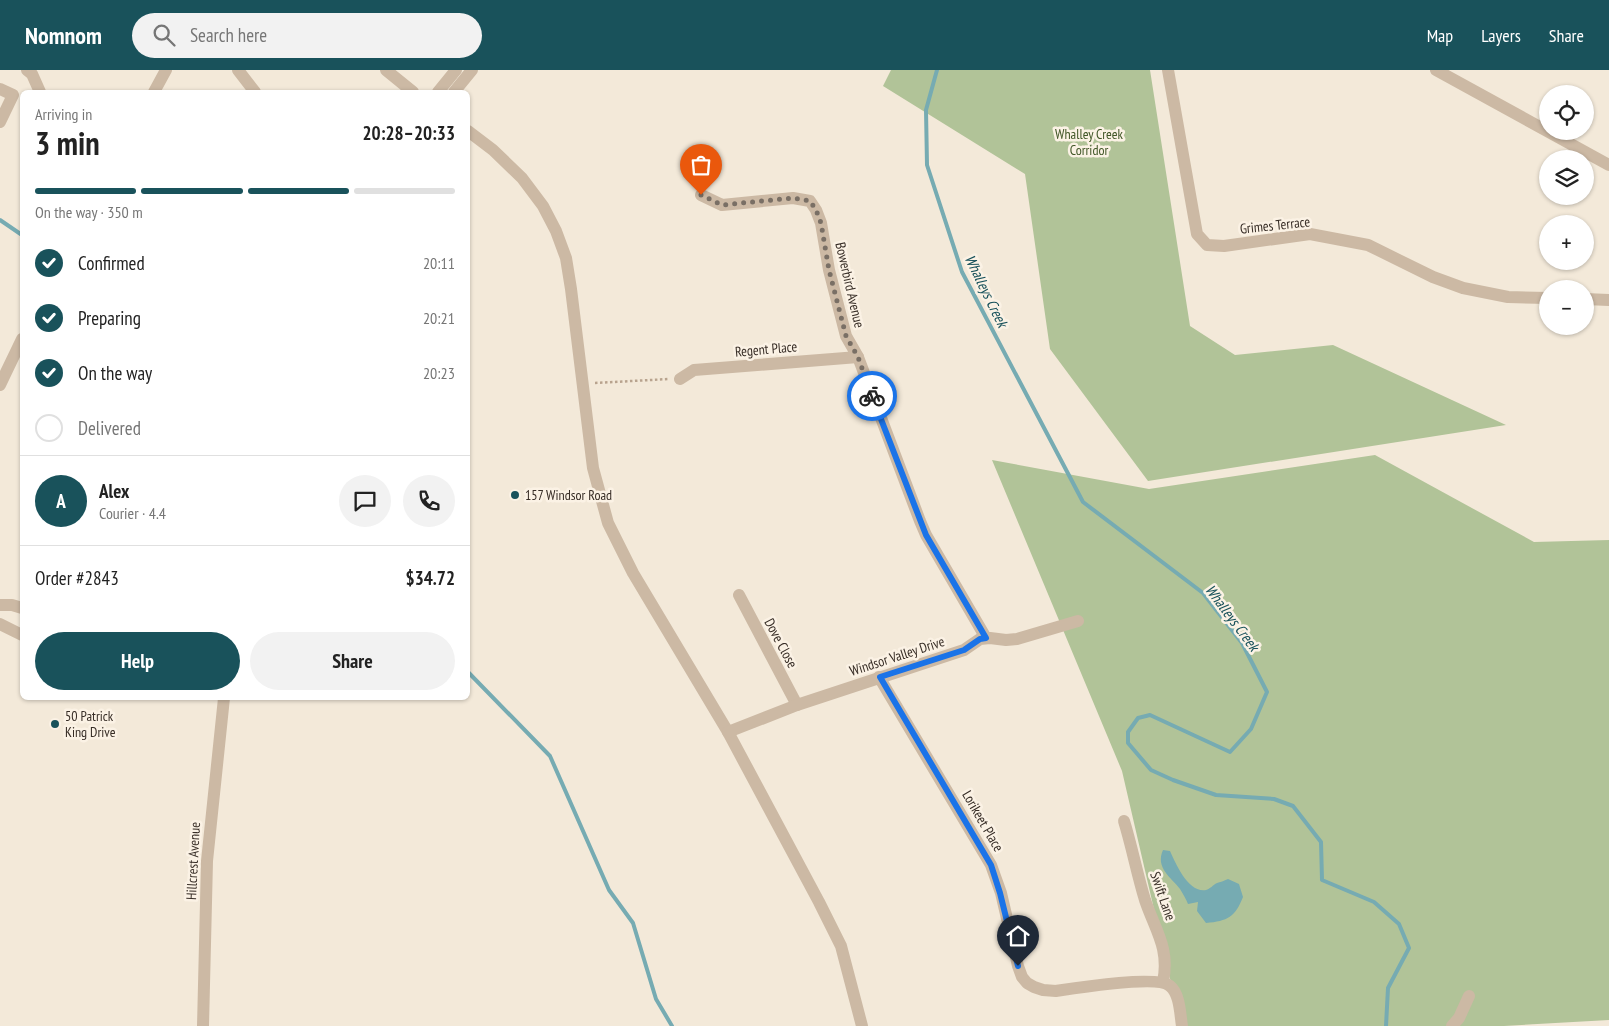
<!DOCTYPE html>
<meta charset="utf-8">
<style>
body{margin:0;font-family:"PT Sans Narrow",sans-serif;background:#f2f2f2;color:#222;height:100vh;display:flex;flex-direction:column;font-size:19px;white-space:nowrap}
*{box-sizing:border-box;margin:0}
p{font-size:16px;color:#767676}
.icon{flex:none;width:28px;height:28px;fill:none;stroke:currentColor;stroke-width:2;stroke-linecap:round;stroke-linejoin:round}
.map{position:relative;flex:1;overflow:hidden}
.sheet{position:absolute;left:20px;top:20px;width:450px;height:610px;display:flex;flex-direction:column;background:#fff;border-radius:8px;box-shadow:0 1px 4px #0004}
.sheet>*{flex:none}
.buttons{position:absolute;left:1539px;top:15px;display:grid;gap:10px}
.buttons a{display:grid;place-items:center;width:55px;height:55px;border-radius:50%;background:#fff;box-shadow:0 1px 4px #0004;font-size:25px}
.pin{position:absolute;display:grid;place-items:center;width:42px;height:42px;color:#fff;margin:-51px -21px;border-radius:50% 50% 50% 0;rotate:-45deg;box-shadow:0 0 5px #0007}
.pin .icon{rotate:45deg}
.courier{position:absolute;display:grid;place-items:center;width:50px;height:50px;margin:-25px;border:4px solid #1a73e8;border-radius:50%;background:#fff;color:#222;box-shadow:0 1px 6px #0007}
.summary em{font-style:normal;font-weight:700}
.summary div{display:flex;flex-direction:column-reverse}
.summary{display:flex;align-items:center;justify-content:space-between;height:85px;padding:0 15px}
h1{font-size:32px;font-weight:700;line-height:38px}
.bar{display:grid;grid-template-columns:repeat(4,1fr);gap:8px 5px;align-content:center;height:60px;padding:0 15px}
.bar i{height:6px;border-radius:4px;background:#e0e0e0}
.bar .active{background:#19525b}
.bar p{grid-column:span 4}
.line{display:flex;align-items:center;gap:12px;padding:0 15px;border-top:1px solid #e0e0e0}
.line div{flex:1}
.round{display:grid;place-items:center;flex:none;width:52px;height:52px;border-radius:26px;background:#f2f2f2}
ol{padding:0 15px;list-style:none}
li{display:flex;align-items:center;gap:15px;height:55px}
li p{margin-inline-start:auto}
li .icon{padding:5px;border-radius:50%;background:#19525b;color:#fff;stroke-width:4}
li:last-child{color:#767676}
li i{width:28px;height:28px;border:2px solid #e0e0e0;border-radius:50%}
.button{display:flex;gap:10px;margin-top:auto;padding:10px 15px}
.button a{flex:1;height:58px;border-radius:30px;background:#19525b;color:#fff;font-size:20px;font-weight:700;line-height:58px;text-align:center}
.button a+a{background:#f2f2f2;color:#222}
header{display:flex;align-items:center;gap:30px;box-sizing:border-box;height:70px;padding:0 25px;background:#19525b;color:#fff}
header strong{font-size:24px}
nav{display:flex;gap:28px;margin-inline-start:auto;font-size:18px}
.search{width:350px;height:45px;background:#f2f2f2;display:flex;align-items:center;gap:12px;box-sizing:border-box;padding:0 18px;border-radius:28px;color:#767676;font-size:19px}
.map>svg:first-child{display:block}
.green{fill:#b1c398}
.water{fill:#76abb2}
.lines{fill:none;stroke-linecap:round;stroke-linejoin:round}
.stream{stroke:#76abb2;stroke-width:4}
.path{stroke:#b8a38e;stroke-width:2.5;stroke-dasharray:2.5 2.5;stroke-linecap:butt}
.minor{stroke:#ccb9a4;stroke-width:12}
.done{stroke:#796f65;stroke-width:5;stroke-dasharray:0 9}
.route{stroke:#1a73e8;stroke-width:6}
.poi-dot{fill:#19525b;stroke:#fbf2e5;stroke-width:2}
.labels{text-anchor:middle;stroke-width:5;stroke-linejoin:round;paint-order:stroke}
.park-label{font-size:14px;fill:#425728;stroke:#fbf2e5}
.street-label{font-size:14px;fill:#372d26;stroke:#fbf2e5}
.poi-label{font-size:14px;fill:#372d26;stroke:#fbf2e5;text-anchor:start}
.water-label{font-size:15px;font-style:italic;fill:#19525b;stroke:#fbf2e5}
</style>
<header>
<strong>Nomnom</strong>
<div class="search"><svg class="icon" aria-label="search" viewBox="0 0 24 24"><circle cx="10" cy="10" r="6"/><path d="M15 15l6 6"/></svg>Search here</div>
<nav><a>Map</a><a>Layers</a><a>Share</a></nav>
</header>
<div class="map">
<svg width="1609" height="956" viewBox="0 0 1609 956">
<rect width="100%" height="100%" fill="#f3e9d9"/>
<g class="green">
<path d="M891,0H1150L1190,256L1235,285L1333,275L1506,355L1148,411L1050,279L1025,104L883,16Z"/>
<path d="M1375,385L1534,472L1609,470V950L1504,956H1181L1122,701L992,390L1149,419Z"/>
</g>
<path class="water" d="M1163,780L1170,781C1176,794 1188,823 1206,820C1210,819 1213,815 1217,813C1220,812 1224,811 1228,809L1239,814L1243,827C1235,847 1228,851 1206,853L1197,841L1198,832L1188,834C1186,829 1183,824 1180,819C1171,807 1155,798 1163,780Z"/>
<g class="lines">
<g class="stream">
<path d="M937,0L926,40L927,95L962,202L1083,432L1203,523L1242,573L1267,622L1251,659L1230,682L1150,645L1138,648L1128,662V673L1151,700L1173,710L1216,725L1274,729L1293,736L1321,772L1322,810L1374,832L1399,854L1409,878L1388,918L1386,956"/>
<path d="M0,150L22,165"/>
<path d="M468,602L550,686L609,820L633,853L656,929L672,956"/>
</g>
<path class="path" d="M595,313L669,309"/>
<g class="minor">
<path d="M27,0L32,4L40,22"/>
<path d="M238,0L255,22"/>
<path d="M386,0L413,22"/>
<path d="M1168,0L1197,164L1207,175L1224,176L1310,164L1368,175L1433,207L1463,218L1508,227L1548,228"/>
<path d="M1436,0L1609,95"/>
<path d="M0,19L13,25L0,52"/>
<path d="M154,22L166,0"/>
<path d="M438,22L456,0"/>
<path d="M454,22L472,0"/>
<path d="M468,61L493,80L522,108L543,136L556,161L566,188L571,219L593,398L608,453L633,503L728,662L819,832L841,876L862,956"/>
<path d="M701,125L722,135L793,128L810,131L816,140L821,153L829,200L846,266L858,287L920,451L926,465L986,568"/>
<path d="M1585,229L1609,230"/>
<path d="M680,309L694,300L858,287"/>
<path d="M0,315L22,269"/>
<path d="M739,525L797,635"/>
<path d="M0,535H12L22,538"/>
<path d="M0,554L22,565"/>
<path d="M879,607L991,795L1001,823L1018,896L1022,907L1027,913L1034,917L1043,920L1056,921C1076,918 1158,905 1170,916C1180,924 1180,944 1182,956"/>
<path d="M728,662L797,635L964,580L980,569L990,568L1006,570L1017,569L1078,551"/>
<path d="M1124,751C1132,777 1137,804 1145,830C1155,860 1170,878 1163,912"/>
<path d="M203,956L207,791L224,628"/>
<path d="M1452,956L1459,948L1469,926"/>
</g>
</g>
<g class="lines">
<path class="done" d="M701,125L722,135L793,128L810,131L816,140L821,153L829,200L846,266L858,287L872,326"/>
<path class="route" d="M872,326L926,465L986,568L980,569L964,580L880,607L991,795L1000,823L1018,896"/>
</g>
<g class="poi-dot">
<circle cx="515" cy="425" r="5"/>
<circle cx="55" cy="654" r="5"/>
</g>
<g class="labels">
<g class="park-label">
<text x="1089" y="69">Whalley Creek<tspan x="1089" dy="16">Corridor</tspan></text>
</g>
<g class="street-label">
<text transform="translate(1275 155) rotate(-6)" y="5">Grimes Terrace</text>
<text transform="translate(850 215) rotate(77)" y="5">Bowerbird Avenue</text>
<text transform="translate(766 279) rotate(-5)" y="5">Regent Place</text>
<text transform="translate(781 573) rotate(62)" y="5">Dove Close</text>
<text transform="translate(897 586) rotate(-18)" y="5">Windsor Valley Drive</text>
<text transform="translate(983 751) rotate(60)" y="5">Lorikeet Place</text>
<text transform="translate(193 791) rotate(-87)" y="5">Hillcrest Avenue</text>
<text transform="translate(1163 826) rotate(71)" y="5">Swift Lane</text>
</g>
<g class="poi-label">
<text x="525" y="430">157 Windsor Road</text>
<text x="65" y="651">50 Patrick<tspan x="65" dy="16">King Drive</tspan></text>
</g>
<g class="water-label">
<text transform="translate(986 221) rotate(64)" y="5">Whalleys Creek</text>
<text transform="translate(1232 548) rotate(53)" y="5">Whalleys Creek</text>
</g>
</g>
</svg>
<div class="buttons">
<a><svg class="icon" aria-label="locate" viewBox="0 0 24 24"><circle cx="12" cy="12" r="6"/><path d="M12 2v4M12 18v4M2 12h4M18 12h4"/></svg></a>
<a><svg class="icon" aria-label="layers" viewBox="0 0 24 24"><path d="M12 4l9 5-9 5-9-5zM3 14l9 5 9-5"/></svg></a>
<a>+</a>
<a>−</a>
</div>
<div class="pin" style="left:701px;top:125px;background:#ea580c"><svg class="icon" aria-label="bag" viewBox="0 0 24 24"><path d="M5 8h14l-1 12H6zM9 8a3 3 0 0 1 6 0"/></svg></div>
<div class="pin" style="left:1018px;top:896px;background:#1f2937"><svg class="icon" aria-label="home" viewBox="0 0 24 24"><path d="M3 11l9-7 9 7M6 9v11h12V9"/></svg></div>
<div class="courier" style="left:872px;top:326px"><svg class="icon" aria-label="bike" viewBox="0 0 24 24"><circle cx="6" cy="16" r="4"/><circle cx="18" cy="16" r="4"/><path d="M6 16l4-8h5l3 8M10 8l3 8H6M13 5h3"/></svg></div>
<section class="sheet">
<div class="summary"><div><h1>3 min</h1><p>Arriving in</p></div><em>20:28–20:33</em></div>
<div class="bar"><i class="active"></i><i class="active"></i><i class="active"></i><i></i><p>On the way · 350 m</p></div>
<ol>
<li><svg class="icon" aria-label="check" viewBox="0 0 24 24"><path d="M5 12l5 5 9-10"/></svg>Confirmed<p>20:11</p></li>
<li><svg class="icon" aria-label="check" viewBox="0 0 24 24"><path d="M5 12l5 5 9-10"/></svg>Preparing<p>20:21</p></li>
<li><svg class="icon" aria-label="check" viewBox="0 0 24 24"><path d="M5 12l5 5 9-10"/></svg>On the way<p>20:23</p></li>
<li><i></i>Delivered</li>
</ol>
<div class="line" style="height:90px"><b class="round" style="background:#19525b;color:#fff">A</b><div><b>Alex</b><p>Courier · 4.4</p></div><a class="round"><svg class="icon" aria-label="chat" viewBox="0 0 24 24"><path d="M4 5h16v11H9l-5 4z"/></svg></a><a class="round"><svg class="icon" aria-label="phone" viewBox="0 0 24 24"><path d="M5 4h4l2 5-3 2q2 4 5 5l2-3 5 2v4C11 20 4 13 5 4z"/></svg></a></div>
<div class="line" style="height:65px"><div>Order #2843</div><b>$34.72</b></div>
<div class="button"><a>Help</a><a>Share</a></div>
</section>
</div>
